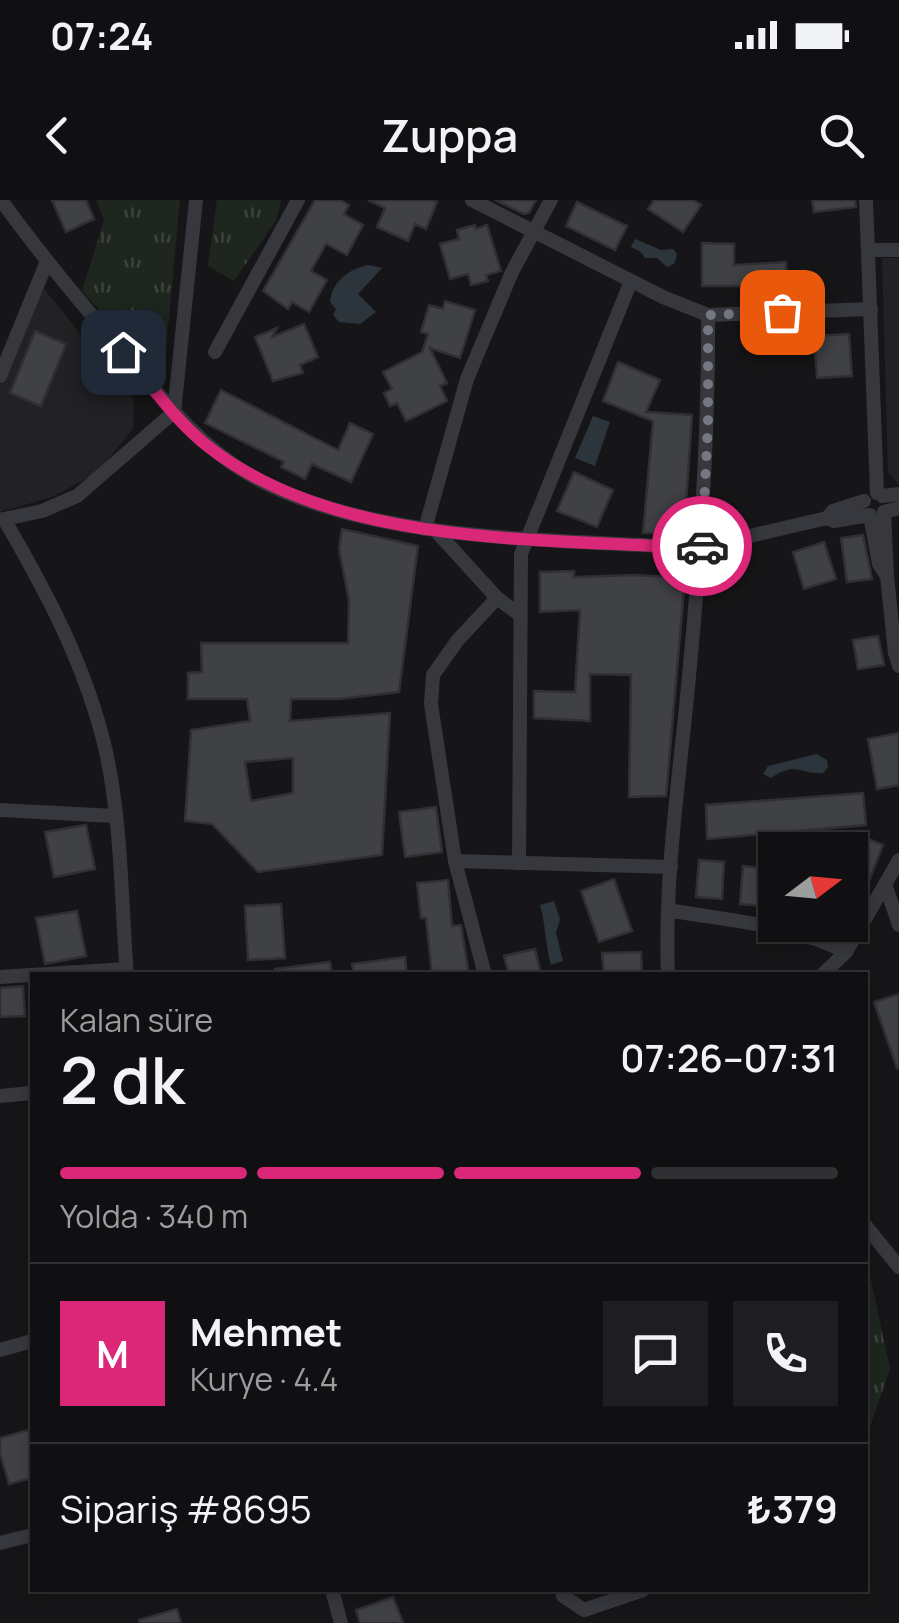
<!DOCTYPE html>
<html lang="tr">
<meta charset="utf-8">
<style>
body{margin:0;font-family:Manrope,sans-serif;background:#1e1e20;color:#f1f3f6;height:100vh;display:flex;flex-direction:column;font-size:38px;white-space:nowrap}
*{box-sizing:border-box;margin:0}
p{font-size:32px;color:#9c9d9f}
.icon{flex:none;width:55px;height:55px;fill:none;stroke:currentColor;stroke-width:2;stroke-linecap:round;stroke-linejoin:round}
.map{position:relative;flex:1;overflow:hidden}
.sheet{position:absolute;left:30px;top:772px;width:838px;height:620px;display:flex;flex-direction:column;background:#101012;border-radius:0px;box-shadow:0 5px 15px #0003,0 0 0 2px #303032}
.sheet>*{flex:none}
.needle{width:65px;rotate:74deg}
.controls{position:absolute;left:758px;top:632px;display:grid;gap:20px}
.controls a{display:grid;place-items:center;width:110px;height:110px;border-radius:0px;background:#101012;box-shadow:0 5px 15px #0003,0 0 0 2px #303032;font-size:50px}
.pin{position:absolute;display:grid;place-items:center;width:85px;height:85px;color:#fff;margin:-42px;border-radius:20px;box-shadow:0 5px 15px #0006}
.courier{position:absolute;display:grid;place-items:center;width:100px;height:100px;margin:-50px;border:8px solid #db2777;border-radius:50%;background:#fff;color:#222;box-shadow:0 2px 12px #0007}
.overview em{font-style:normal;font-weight:600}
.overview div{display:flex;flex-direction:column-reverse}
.overview{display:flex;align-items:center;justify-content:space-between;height:170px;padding:0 30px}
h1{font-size:65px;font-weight:600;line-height:75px}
.bar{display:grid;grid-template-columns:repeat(4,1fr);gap:15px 10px;align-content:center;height:120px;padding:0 30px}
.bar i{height:12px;border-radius:8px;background:#303032}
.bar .selected{background:#db2777}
.bar p{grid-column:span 4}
.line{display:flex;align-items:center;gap:25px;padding:0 30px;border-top:2px solid #303032}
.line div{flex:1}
.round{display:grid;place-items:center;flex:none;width:105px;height:105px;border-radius:0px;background:#1e1e20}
.status{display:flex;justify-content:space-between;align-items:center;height:70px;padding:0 50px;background:#101012;direction:ltr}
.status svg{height:28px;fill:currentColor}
header{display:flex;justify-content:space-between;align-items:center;height:130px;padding:0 30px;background:#101012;font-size:45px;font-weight:600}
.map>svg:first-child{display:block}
.built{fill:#222225}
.grass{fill:url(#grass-tufts)}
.water{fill:#2c353c}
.building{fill:#404145;stroke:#303034;stroke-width:2.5;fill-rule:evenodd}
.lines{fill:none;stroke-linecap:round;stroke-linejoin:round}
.minor{stroke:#37383d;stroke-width:14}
.done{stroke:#757880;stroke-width:10;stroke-dasharray:0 18}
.route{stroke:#db2777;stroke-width:12}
</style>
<div class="status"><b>07:24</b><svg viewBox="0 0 49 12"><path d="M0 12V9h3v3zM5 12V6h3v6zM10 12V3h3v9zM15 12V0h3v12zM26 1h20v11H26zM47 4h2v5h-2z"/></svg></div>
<header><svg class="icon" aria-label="back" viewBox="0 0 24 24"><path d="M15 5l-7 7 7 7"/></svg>Zuppa<svg class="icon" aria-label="search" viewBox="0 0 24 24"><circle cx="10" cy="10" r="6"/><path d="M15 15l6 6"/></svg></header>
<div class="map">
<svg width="899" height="1423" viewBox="0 0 899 1423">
<defs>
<pattern id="grass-tufts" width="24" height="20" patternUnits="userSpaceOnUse" patternTransform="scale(2.5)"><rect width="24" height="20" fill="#1e261f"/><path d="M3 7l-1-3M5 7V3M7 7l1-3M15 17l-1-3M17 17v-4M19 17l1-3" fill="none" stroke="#3c433d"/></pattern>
</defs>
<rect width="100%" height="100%" fill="#161618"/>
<g class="built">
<path d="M882,58H899V285L888,272Z"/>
<path d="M41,85L134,200L133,229L102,267L84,280L52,297L0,312V186Z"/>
</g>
<g class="grass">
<path d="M96,0H180L166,150L155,156L131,145L82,91L104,20Z"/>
<path d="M217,0H281L277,19L234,81L208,66Z"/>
<path d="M870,1076L890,1169L869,1229L865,1230V1077Z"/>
</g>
<g class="water">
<path d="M635,39L661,50L673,49L677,54L675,63L667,67L657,58H645L641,52L631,47Z"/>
<path d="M369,65L382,68L358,94L376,112L360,124L339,122L333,115L336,109L330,102C332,81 349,69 369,65Z"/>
<path d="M593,216L610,222L595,266L575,258Z"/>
<path d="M816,554L827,560L828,567L823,573C798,575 798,560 771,578L763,574L768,566Z"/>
<path d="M554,701L560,719L556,733L563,761L551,765C545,743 546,726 540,705Z"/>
</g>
<g class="building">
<path d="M52,0H86L94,19L66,32Z"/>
<path d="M315,0H340L349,5L344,14L363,25L347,55L326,44L311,71L327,80L309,112L292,102L288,109L263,91Z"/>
<path d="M368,0H432L437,2L426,29L415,24L408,41L377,27L385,8Z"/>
<path d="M495,0H536L529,13L524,14Z"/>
<path d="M654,0H693L701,5L683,32L648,9Z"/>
<path d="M812,0H855L856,7L814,12Z"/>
<path d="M577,2L627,26L615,50L566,26Z"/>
<path d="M475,25L476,29L487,25L501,71L486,75L488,81L471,85L468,74L450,79L440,44L459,39L457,30Z"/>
<path d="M702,43L734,44V65L786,62L788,94L748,96V86H702Z"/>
<path d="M445,101L475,110L460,158L430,148L447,183L440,186L447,201L406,221L397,203L390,206L384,193L392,189L383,172L422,152L428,134L421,132L429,105L443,109Z"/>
<path d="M304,124L318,157L300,165L303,173L273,181L255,137L277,128L272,137Z"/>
<path d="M35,131L66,144L41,206L10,193Z"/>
<path d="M849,134L852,176L817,178L814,136Z"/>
<path d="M618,162L660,180L646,212L692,215L684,334L643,333L653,221L603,201Z"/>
<path d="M221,190L338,250L350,223L373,234L351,282L312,264L305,279L281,267L284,262L205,223Z"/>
<path d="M574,272L613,290L597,327L557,311Z"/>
<path d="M342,329L418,346L399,492L339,499H291L290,521L390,513L382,655L258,672L212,624L185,621L191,530L250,521L247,499H188V473L202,472L201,443H348L349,400L339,349ZM293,558V593L251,601L245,562Z"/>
<path d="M863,335L872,379L847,382L841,338Z"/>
<path d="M824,342L836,379L804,389L793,352Z"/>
<path d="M574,371V377L635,375L685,378L666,596L629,597L631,475L590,474V521L534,518V491L575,492L580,410L540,412V372Z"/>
<path d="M878,436L884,465L858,469L853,440Z"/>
<path d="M899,533V585L877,589L868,539Z"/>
<path d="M863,593L866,625L707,639L706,605Z"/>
<path d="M436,607L442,652L405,657L399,612Z"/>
<path d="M86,625L95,669L54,677L45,632Z"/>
<path d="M861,636L883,645L867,686L850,679V663Z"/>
<path d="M699,660L724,662L722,699L696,697Z"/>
<path d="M743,666L769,669L765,706L740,704Z"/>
<path d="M614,679L632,731L599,742L581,691Z"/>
<path d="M448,680L452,726L461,725L469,775H432L426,718H421L417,683Z"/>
<path d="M281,704L285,758L248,760L245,706Z"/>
<path d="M77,711L86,756L45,764L36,718Z"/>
<path d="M535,749L541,775H509L504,756Z"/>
<path d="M641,752L642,775H604L602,753Z"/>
<path d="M405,757L407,775H354L352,764Z"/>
<path d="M330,762L332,775H276L275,769Z"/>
<path d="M23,786L25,816L0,817V788Z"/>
<path d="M899,794V868H897L874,802Z"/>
<path d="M28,1230L32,1246V1278L9,1284L0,1253V1238Z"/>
<path d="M393,1397L403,1423H360L356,1410Z"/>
<path d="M177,1409L181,1423H140L139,1420Z"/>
</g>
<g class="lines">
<g class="minor">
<path d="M1,0C41,56 85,108 130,160C166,203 201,247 250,275C365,341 545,339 675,347H702L827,318"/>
<path d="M472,0L663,97L708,115L871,109"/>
<path d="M866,0L877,293"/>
<path d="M869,50H899"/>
<path d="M215,152L298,0"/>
<path d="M0,176L46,64"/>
<path d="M882,296L899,294"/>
<path d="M864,301L833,311L827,318L834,321L870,315L879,364L887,376L884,312L899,308"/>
<path d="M4,319C47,393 87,468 106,552C122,625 121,701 127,775"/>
<path d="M0,320L42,311L77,296L174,212L196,0"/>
<path d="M425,329L467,179L512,72L551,0"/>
<path d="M437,332L497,398L520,415"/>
<path d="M887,376L895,453L899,466"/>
<path d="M0,610L115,616"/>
<path d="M455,661L671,667"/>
<path d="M519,663L521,354L631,81"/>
<path d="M886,687L899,725"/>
<path d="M668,710C729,721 790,724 846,752"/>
<path d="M485,775L455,661L431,504L433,475L457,441L497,398"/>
<path d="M668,775C664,679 679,582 688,487C700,363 709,240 708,115"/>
<path d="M822,775L846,752L899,660"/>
<path d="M0,777L126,769"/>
<path d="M0,896L32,893"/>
<path d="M865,1025L899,1067"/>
<path d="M0,1150L32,1141"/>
<path d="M0,1343L32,1335"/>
<path d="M332,1390L341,1423"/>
<path d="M562,1390L563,1396L584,1410L643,1390"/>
</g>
</g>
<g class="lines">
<path class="done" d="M702,346L708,224V115L782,112"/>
<path class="route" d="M123,152C150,184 177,223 210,248C335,344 525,338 674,347L702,346"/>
</g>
</svg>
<div class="controls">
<a><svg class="needle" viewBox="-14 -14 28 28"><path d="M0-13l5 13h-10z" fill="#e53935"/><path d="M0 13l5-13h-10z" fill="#9c9d9f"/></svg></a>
</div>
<div class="pin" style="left:782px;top:112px;background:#ea580c"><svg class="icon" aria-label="bag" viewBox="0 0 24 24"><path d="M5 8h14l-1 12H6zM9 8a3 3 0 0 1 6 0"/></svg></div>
<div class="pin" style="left:123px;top:152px;background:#1f2937"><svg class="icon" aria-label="home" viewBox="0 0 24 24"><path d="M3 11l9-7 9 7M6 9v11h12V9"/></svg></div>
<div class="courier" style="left:702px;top:346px"><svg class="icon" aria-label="car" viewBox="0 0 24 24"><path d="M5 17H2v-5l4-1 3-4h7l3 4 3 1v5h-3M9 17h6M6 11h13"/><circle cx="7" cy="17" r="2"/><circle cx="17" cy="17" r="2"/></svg></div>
<section class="sheet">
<div class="overview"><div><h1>2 dk</h1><p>Kalan süre</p></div><em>07:26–07:31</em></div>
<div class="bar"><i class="selected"></i><i class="selected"></i><i class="selected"></i><i></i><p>Yolda · 340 m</p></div>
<div class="line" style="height:180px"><b class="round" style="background:#db2777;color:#fff">M</b><div><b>Mehmet</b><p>Kurye · 4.4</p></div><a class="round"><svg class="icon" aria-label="chat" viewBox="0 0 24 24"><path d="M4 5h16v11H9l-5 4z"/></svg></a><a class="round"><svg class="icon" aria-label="phone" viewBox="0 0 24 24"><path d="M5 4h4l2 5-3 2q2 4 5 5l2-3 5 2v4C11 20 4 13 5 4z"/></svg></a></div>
<div class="line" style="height:130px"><div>Sipariş #8695</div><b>₺379</b></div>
</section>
</div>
